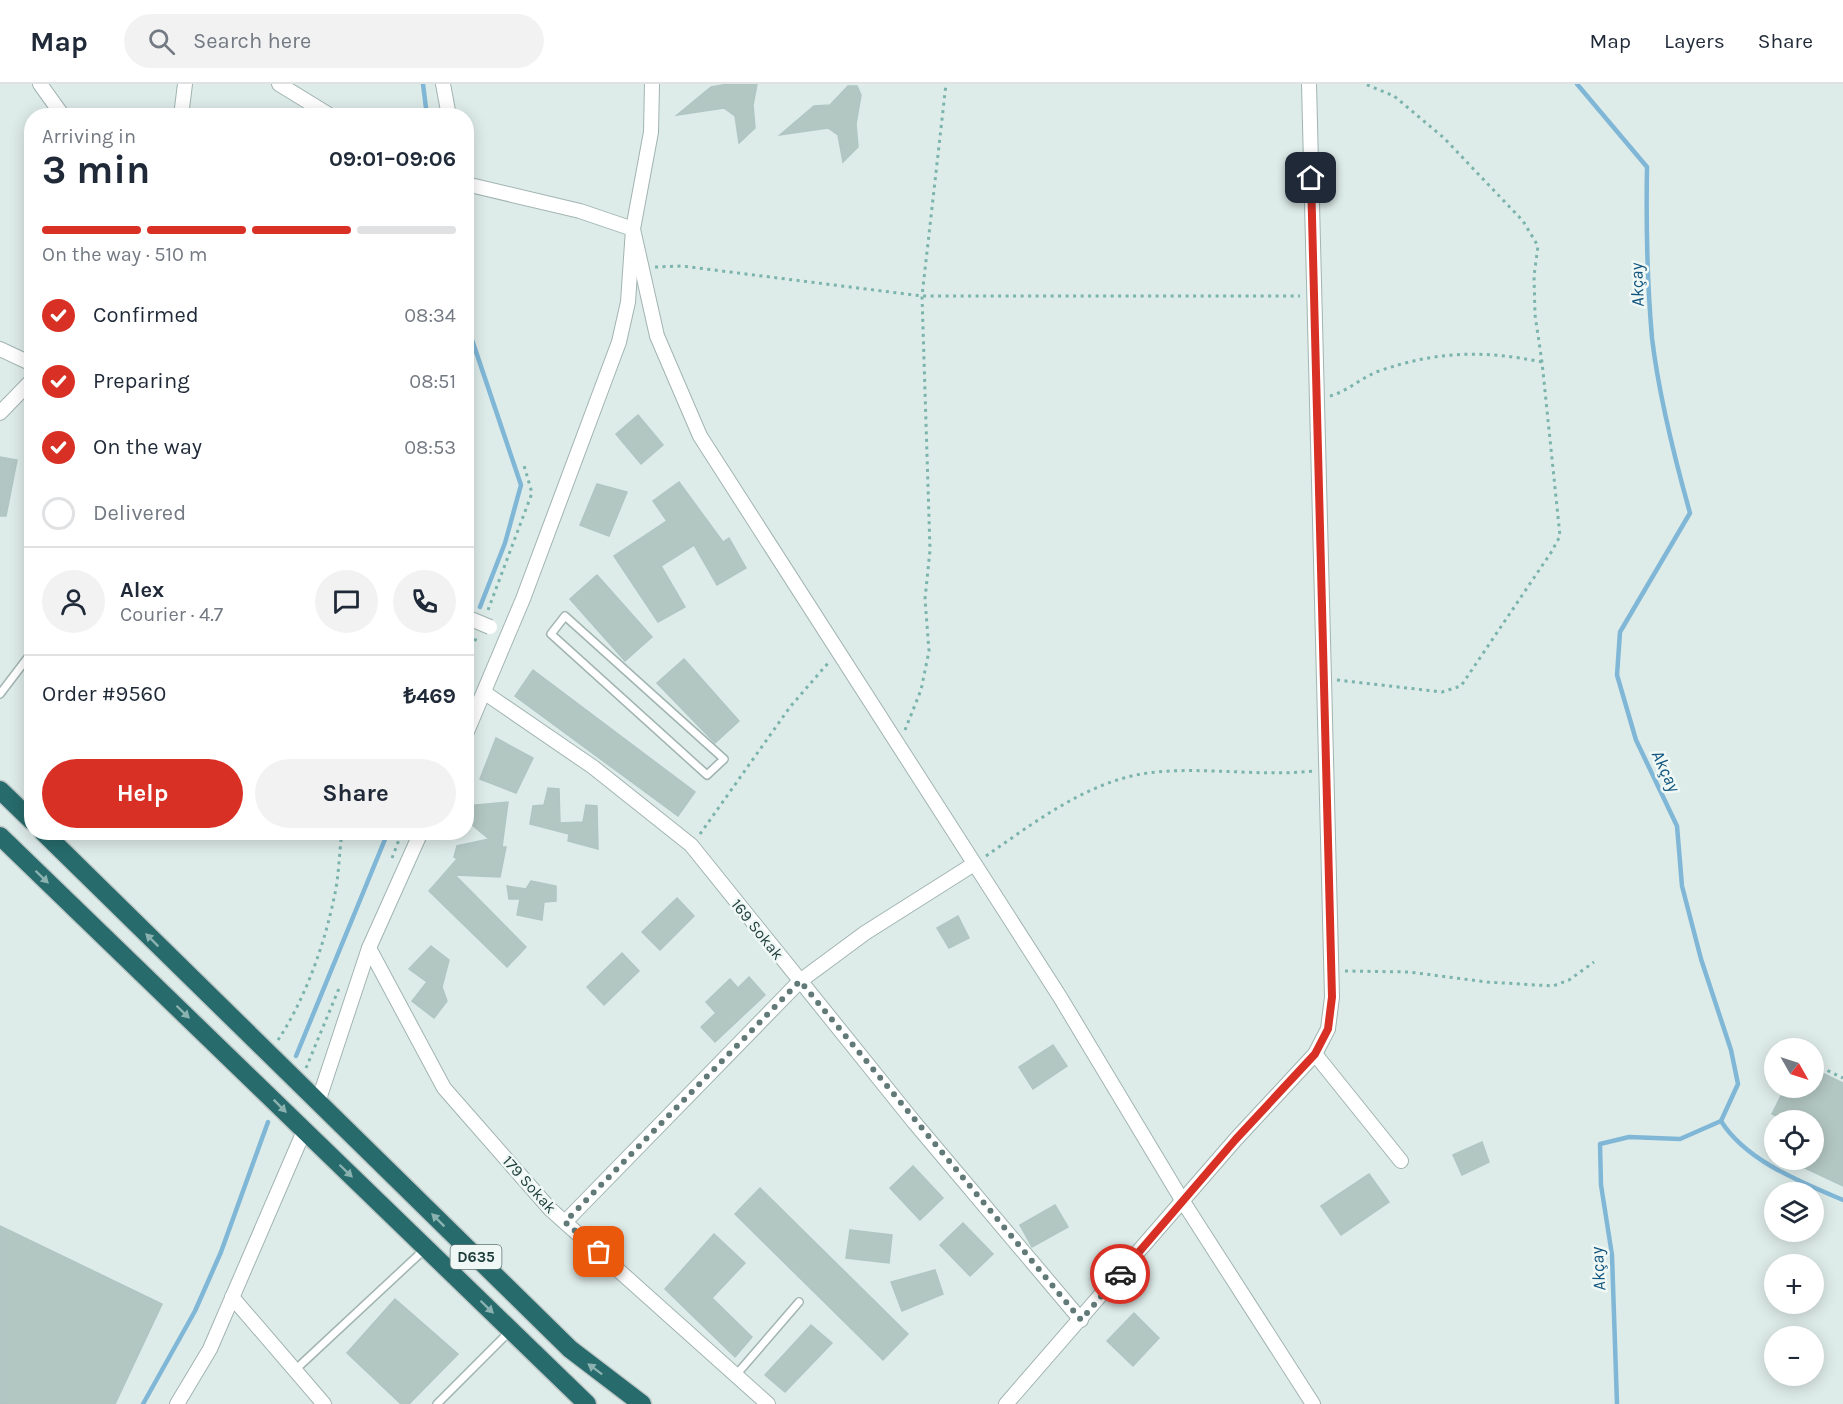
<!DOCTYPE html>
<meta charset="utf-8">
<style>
body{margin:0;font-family:Karla,sans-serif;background:#f2f2f3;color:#1f2937;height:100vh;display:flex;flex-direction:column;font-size:22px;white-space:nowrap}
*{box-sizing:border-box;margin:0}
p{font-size:20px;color:#747a83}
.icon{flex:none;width:33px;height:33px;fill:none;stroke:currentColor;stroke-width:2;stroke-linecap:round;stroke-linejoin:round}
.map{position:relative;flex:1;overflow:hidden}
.panel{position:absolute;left:24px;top:24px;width:450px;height:732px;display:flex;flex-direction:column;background:#fff;border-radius:24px;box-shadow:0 3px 15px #0003}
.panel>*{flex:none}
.needle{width:39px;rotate:129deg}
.buttons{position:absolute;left:1764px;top:954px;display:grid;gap:12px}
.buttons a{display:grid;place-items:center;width:60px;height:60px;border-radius:50%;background:#fff;box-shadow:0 3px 15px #0003;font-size:30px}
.pin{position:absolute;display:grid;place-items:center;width:51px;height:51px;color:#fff;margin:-26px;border-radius:12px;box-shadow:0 3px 9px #0006}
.courier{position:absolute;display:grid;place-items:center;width:60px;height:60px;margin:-30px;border:4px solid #d93025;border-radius:50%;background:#fff;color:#222;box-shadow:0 2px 8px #0007}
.summary em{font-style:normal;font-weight:700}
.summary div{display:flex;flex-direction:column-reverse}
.summary{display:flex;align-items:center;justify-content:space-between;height:102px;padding:0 18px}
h1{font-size:39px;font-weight:700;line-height:45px}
.bar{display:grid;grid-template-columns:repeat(4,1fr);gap:9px 6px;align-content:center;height:72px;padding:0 18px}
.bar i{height:8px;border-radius:4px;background:#e0e1e3}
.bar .on{background:#d93025}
.bar p{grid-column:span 4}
.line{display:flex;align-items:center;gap:15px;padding:0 18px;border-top:2px solid #e0e1e3}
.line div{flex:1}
.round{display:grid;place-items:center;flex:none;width:63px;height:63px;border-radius:32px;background:#f2f2f3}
ol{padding:0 18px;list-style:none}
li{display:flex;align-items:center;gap:18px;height:66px}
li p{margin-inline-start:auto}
li .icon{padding:6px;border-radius:50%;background:#d93025;color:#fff;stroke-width:4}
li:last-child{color:#747a83}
li i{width:33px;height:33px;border:3px solid #e0e1e3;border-radius:50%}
.button{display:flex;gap:12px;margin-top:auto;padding:12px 18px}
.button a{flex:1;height:69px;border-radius:36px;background:#d93025;color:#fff;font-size:24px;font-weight:700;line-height:69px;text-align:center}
.button a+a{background:#f2f2f3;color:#1f2937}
header{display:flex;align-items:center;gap:36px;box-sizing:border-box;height:84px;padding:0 30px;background:#fff;border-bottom:2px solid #e0e1e3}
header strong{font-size:28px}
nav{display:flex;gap:33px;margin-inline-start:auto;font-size:21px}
.search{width:420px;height:54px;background:#f2f2f3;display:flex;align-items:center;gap:15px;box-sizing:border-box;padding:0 21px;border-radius:33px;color:#747a83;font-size:22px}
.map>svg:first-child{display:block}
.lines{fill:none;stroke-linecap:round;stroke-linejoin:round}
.stream{stroke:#80b7d7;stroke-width:4.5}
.building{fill:#b3c7c2;stroke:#b0c6c2;stroke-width:1.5}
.lane-casing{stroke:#a1b4b1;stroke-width:10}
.street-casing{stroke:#a1b4b1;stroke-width:16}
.highway-casing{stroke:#c0c9c8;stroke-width:21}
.path{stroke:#7bb3ad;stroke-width:3;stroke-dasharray:3 4.5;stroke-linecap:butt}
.lane{stroke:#fff;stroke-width:7}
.street{stroke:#fff;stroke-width:14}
.highway{stroke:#276b6c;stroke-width:18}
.street-bridge-casing{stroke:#a1b4b1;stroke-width:16;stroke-linecap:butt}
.street-bridge{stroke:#fff;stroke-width:14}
.oneway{fill:#8bb2b0}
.done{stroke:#617a78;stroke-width:6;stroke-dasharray:0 10.8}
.route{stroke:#d93025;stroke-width:8}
.labels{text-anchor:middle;stroke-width:5;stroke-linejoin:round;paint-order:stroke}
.shield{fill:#eff8f5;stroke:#5d7573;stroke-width:1.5}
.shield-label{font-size:15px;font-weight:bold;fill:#1e3d3b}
.street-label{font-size:16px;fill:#1e3d3b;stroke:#eff8f5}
.water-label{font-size:18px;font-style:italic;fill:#12557f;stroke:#eff8f5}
</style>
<header>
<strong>Map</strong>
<div class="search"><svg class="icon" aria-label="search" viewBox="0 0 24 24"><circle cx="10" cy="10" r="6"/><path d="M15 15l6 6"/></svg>Search here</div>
<nav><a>Map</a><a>Layers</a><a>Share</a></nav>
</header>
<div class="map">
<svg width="1843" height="1320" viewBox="0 0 1843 1320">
<rect width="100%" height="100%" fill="#deece9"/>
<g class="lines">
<g class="stream">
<path d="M423,0L427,32"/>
<path d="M1577,0L1647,83C1646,140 1647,197 1652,254C1659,313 1674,372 1690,429L1620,548L1617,591L1636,656L1677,742L1682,802L1701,875L1731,966L1738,1000L1721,1037L1680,1055L1629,1053L1600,1060L1601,1101L1612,1171L1617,1320"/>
<path d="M466,238L521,401L505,459L480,523"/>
<path d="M466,556L469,549"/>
<path d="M296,972L388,748"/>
<path d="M1721,1037C1746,1077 1801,1098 1843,1116"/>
<path d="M143,1320L195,1227L221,1168L268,1038"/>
</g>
</g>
<g class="building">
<path d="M728,0H757L753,21L755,44L739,59L735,32L724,24L677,31L711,3Z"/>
<path d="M848,2H857L861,11L856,40L858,63L843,78L838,51L828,44L780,51L814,22L830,21Z"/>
<path d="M638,331L663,361L641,380L616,350Z"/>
<path d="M0,373L17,376L6,432H0Z"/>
<path d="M679,398L723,458L729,454L746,484L717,501L694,461L661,482L685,523L658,538L614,472L667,437L653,417Z"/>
<path d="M597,400L627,408L609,452L580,441Z"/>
<path d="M597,491L652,553L625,577L570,515Z"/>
<path d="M684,575L739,637L715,659L657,599Z"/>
<path d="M533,586L695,708L678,732L515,612Z"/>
<path d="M496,654L533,674L516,709L480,695Z"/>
<path d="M548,704L559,705L560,739L583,738L586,721L597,722L598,765L568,757L569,750L530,740L533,722L544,721Z"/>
<path d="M508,718L502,763H506L500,793L455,791L526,863L507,883L429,807L457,775L454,773L457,762L489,755L466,736V722Z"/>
<path d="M531,797L556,802V817L544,818L542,836L517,831L520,815H509L507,802L526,805Z"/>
<path d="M677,814L694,832L660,866L642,848Z"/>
<path d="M958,832L969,854L949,864L937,844Z"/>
<path d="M431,862L449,876L442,903L447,917L434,934L412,917L427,898L409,885Z"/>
<path d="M622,869L639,887L604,921L587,903Z"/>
<path d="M749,893L765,911L715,958L701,943L716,929L706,918L730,895L738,904Z"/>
<path d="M1053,961L1067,982L1033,1005L1019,983Z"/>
<path d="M1814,985L1843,999V1102L1788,1076H1814V1036H1785L1772,1030L1785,1004H1814Z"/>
<path d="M1482,1058L1489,1078L1462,1091L1453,1071Z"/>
<path d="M913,1082L943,1114L920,1136L890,1104Z"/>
<path d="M1369,1090L1389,1118L1341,1151L1321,1122Z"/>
<path d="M760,1104L908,1250L883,1276L735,1130Z"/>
<path d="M1055,1121L1068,1143L1032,1163L1020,1141Z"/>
<path d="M963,1139L993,1170L970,1192L940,1161Z"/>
<path d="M0,1142L162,1220L115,1320H0Z"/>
<path d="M850,1146L892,1151L889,1179L846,1174Z"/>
<path d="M714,1150L745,1179L712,1214L752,1253L735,1273L665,1205Z"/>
<path d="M935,1186L943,1210L902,1227L891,1198Z"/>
<path d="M395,1215L458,1270L409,1320H401L347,1269Z"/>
<path d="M1134,1229L1159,1254L1133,1282L1107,1257Z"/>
<path d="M811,1241L832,1259L785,1308L765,1291Z"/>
</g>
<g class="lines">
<defs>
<g id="lane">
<path d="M565,532L724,675L707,691L551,550Z"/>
<path d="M0,610L32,568"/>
<path d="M295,1286L426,1164"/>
<path d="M736,1291L799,1218"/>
<path d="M437,1320L509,1248"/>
</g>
<g id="street">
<path d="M40,0L63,32"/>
<path d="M279,0L331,32"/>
<path d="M443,0L449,32"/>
<path d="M652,0L651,48L633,145L657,252L700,352L1060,913L1182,1116L1313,1320"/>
<path d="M181,32L185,0"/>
<path d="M466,100L580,127L633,145L628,218L619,258L523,515L466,650"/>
<path d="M0,265L32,280"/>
<path d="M0,329L32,296"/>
<path d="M485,609L593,683L691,761L914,1038L1081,1236"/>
<path d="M369,864L444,1004L550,1125L768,1320"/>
<path d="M1315,970L1401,1077"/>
<path d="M318,1018L369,864L421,748"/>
<path d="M565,1138L800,897L865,849L974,780"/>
<path d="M232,1213L324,1320"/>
<path d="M177,1320L210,1265L304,1047"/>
<path d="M1006,1320L1236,1055L1315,970L1328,945L1332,913L1309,0"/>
</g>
<g id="highway">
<path d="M0,706L32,737"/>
<path d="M43,748L570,1265L642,1320"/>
<path d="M0,752L587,1320"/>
</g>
</defs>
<use href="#lane" class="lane-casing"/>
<use href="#street" class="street-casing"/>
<use href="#highway" class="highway-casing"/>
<g class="path">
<path d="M655,183L682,182L922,212H1300"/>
<path d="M1330,312C1348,307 1362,293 1379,287C1436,267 1484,266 1542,278"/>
<path d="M488,526L532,409L523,378"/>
<path d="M466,578L477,552"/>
<path d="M1337,596L1442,608L1461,602L1552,467L1560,452L1542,278L1535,231L1534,192L1538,162L1523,137L1444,54L1394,12L1365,0"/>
<path d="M905,646L921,606L929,567L925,515L930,466L922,212L946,0"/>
<path d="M700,750L790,623L829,578"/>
<path d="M986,772C1035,738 1088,697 1148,689C1203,682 1259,693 1314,687"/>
<path d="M392,774L402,748"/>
<path d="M1345,887L1409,888L1487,898L1553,902L1569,896L1594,878"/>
<path d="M278,956C305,915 324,862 334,814C339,793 339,770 342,748"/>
<path d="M1777,963L1780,964"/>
<path d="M1814,980L1843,994"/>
<path d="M306,984L340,902"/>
</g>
<use href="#lane" class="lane"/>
<use href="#street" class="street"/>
<use href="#highway" class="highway"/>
<defs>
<path id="street-bridge" d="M466,533L490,543"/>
</defs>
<use href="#street-bridge" class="street-bridge-casing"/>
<use href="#street-bridge" class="street-bridge"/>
</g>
<defs><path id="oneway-solid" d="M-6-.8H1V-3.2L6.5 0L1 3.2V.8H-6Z" transform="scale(1.5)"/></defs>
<g class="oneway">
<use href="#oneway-solid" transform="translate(42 793) rotate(44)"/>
<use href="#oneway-solid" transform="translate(152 856) rotate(-135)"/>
<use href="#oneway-solid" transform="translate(183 928) rotate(44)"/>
<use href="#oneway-solid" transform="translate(280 1022) rotate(45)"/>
<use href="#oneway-solid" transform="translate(346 1087) rotate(44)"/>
<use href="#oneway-solid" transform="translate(438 1136) rotate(-135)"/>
<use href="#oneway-solid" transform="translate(487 1223) rotate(44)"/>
<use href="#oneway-solid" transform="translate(595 1285) rotate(-143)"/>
</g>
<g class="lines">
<path class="done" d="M599,1168L565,1138L800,897L1081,1236L1120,1190"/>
<path class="route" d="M1120,1190L1236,1055L1315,970L1328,945L1332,913L1311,94"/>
</g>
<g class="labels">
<rect class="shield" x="450.5" y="1161" width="51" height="24" rx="4.5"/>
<g class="shield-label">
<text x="476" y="1178">D635</text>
</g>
<g class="street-label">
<text transform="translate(758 845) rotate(51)" y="6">169 Sokak</text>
<text transform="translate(530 1100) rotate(48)" y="6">179 Sokak</text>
</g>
<g class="water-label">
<text transform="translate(1637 201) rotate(-92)" y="6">Akçay</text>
<text transform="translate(1666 687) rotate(65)" y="6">Akçay</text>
<text transform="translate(1598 1185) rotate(-94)" y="6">Akçay</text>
</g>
</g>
</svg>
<div class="buttons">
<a><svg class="needle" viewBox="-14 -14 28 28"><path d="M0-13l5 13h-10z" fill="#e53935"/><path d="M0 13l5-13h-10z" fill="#747a83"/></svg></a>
<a><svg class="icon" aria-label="locate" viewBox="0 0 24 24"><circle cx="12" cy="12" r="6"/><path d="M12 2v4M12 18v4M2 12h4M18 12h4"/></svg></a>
<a><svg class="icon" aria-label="layers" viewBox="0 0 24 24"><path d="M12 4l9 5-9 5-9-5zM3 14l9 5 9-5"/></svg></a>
<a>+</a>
<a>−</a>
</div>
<div class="pin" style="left:599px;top:1168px;background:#ea580c"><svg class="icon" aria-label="bag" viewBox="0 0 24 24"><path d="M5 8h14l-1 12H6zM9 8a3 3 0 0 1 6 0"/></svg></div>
<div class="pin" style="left:1311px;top:94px;background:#1f2937"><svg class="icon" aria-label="home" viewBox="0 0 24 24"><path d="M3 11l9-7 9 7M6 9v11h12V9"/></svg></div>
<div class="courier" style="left:1120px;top:1190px"><svg class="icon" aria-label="car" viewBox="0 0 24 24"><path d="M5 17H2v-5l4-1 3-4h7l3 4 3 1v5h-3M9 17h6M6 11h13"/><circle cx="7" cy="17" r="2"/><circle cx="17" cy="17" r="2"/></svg></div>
<section class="panel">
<div class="summary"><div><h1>3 min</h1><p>Arriving in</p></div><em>09:01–09:06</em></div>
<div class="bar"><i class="on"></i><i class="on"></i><i class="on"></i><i></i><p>On the way · 510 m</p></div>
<ol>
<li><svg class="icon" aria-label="check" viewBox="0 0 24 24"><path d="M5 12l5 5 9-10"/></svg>Confirmed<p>08:34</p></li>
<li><svg class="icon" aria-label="check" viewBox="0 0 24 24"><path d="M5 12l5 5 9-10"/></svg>Preparing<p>08:51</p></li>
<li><svg class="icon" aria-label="check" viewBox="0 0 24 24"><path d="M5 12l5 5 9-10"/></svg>On the way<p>08:53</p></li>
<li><i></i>Delivered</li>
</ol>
<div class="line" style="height:108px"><a class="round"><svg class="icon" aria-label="person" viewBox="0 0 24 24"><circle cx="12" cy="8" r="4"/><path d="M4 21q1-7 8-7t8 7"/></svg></a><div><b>Alex</b><p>Courier · 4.7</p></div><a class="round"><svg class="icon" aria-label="chat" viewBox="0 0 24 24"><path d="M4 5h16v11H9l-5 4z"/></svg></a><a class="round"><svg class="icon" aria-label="phone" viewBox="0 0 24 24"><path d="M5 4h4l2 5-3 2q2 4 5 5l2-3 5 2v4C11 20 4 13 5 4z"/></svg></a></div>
<div class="line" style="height:78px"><div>Order #9560</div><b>₺469</b></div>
<div class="button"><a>Help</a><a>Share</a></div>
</section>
</div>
